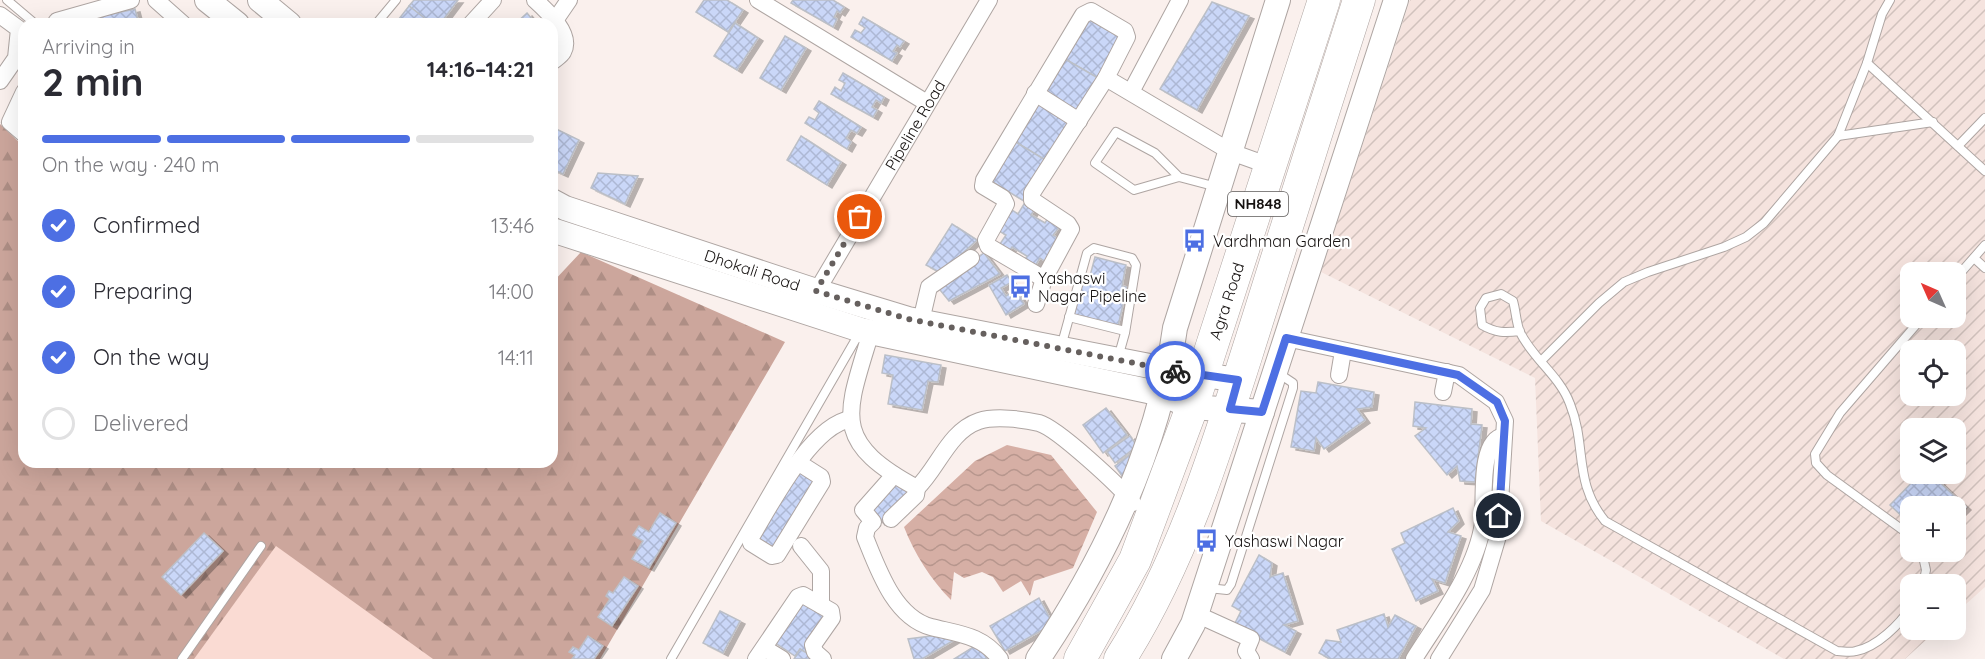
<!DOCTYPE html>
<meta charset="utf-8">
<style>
body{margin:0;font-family:Quicksand,sans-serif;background:#f2f2f3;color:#2b2b33;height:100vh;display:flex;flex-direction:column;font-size:22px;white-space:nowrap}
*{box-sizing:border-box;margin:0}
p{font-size:20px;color:#7c7c81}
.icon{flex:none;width:33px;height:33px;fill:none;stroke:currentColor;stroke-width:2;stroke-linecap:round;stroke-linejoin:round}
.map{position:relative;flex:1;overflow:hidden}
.sheet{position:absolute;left:18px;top:18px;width:540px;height:450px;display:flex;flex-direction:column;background:#fff;border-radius:18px;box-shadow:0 6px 24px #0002}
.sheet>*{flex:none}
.needle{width:39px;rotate:315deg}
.controls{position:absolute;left:1900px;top:262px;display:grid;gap:12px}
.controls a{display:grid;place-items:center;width:66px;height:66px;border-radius:12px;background:#fff;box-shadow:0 6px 24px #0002;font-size:30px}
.pin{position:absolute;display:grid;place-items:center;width:51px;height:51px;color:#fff;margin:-26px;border:3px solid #fff;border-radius:50%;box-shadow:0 2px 6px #0007}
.courier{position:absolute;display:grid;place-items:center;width:60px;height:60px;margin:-30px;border:4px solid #4d6fe3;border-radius:50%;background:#fff;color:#222;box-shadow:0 2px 8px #0007}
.head em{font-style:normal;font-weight:700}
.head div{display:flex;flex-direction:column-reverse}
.head{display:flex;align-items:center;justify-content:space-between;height:102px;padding:0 24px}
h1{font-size:39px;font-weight:700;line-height:45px}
.bar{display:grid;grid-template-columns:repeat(4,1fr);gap:9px 6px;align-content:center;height:72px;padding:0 24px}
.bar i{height:8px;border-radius:4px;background:#e1e1e2}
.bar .on{background:#4d6fe3}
.bar p{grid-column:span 4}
ol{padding:0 24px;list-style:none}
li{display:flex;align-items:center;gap:18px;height:66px}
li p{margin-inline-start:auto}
li .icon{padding:6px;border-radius:50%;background:#4d6fe3;color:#fff;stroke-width:4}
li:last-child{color:#7c7c81}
li i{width:33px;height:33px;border:3px solid #e1e1e2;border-radius:50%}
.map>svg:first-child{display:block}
.industrial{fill:url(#industrial-furrows);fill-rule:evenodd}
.forest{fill:url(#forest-firs)}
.garden{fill:#fadbd3}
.water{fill:url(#water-waves)}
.building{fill:url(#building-cross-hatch);stroke:#bbbfc7;stroke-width:1.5;filter:url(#shadow)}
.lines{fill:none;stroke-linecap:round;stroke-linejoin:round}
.lane-casing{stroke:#aea5a2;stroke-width:10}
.street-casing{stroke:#aea5a2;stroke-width:18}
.secondary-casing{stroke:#aea5a2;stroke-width:26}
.highway-casing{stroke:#aea5a2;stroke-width:33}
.lane{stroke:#fff;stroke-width:8}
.street{stroke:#fff;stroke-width:16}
.secondary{stroke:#fff;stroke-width:24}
.highway{stroke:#fff;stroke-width:32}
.done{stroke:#66605e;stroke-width:6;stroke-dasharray:0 10.8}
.route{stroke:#4d6fe3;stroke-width:8}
.labels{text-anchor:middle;stroke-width:4.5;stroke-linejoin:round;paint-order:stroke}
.shield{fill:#fff;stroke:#5c5958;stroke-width:1.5}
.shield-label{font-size:15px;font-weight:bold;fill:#161211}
.street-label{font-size:16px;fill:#161211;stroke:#fff}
.poi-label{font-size:16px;fill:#161211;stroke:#fff;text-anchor:start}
</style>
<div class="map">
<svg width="1985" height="659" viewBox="0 0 1985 659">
<defs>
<pattern id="industrial-furrows" width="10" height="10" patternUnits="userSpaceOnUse" patternTransform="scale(1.5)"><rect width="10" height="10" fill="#f5e3de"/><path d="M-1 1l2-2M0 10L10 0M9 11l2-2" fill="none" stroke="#d1c2bd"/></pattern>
<pattern id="forest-firs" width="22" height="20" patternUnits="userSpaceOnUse" patternTransform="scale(1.5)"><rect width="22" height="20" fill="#cca69c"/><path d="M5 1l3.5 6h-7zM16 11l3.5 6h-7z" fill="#ae8e85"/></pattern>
<pattern id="water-waves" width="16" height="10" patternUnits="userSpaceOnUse" patternTransform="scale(1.5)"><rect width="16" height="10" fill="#d6afa5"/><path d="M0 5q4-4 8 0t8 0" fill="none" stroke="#b7968d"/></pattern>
<pattern id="building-cross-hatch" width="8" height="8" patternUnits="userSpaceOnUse" patternTransform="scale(1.5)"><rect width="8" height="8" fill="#cad7f8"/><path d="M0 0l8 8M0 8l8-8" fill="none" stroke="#adb8d4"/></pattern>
<filter id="shadow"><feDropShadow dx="5" dy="3" stdDeviation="0" flood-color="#0004"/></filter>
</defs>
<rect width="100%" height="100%" fill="#faf0ed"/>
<path class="industrial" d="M1410,0H1985V587L1956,613V585H1911V630H1937L1905,659H1784L1541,521L1535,378L1321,272ZM1911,273H1956V318H1911ZM1911,351H1956V396H1911ZM1911,429H1956V474H1911ZM1911,507H1956V552H1911Z"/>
<path class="forest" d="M0,124L24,147V462H248L252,466L261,462H552V283L581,252L785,342L600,659H0Z"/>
<path class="garden" d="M276,546L433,659H194Z"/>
<path class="water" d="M1007,445L1051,455L1097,512L1073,568L1034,581L1030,596L1021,581L1003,592L993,577L982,572L964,578L954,572L951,600C931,580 914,553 904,527L975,461Z"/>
<g class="building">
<path d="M414,0H458L440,24H432L409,6Z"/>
<path d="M704,0H727L743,10L728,32L696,12Z"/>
<path d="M793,0H833L844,7L840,13L837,11L834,17L837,19L833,27L791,3Z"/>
<path d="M1212,2L1249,16L1197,110L1160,89Z"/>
<path d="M409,6L432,24H395Z"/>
<path d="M135,9L139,24H85L84,20Z"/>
<path d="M527,13L536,24H515Z"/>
<path d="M863,17L904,41L900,47L897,45L893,51L897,53L892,61L851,37L855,30L861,33L865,28L859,24Z"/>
<path d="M1088,19L1121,38L1098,78L1065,59Z"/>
<path d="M735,23L758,38L737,70L714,56Z"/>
<path d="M785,36L806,48L781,90L760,78Z"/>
<path d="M1065,59L1098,78L1076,113L1046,93Z"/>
<path d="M843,73L884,97L881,103L876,100L872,107L877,110L873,117L831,94L835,87L841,91L845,83L839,80Z"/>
<path d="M819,101L861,127L857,133L851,130L846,138L851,142L847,149L805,123L809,117L815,120L819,113L814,109Z"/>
<path d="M1038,101L1071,121L1047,161L1014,141Z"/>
<path d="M552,127L579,140L563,174L552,169Z"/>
<path d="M801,136L841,162L827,185L787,160Z"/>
<path d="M1014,141L1047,161L1024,201L991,181Z"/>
<path d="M598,173L638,176L625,204L591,188Z"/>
<path d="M1024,204L1034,210L1031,215L1045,223L1048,218L1060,226L1053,235L1060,240L1046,262L1040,258L1033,269L1023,263L1027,256L1012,247L1008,253L998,247L1006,235L999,231L1012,210L1018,214Z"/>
<path d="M952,224L977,240L941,273L926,265Z"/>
<path d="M984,253L1000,274L949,301L936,285Z"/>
<path d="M1095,257L1126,265L1122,286L1127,287L1118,326L1073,315L1084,276H1090Z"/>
<path d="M1007,275L1012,282L1001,288L1006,296L1016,290L1024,304L1006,315L989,285Z"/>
<path d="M885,355L941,365L938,382L928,381L922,410L888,404L893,375L882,373Z"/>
<path d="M1318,382L1374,392L1372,407L1357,409L1365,420L1324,449L1316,438L1314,451L1291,447L1301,391L1316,393Z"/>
<path d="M1415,402L1472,409L1471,424L1482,425L1475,482L1460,481L1457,466L1447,475L1415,436L1426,428L1413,426Z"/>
<path d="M1106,408L1127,435L1103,453L1083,425Z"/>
<path d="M1130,436L1137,446L1115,463L1107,452Z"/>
<path d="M1139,448L1127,483L1115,466Z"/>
<path d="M799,467L818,479L773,553L753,541Z"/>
<path d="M1920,474H1931L1966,507L1956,517V507H1911V525L1890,505Z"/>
<path d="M894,477L909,491L880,522L866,507Z"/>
<path d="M1453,508L1459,521L1448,532L1461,536L1445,583L1432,579L1438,591L1416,601L1392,549L1405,543L1401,533Z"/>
<path d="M660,513L676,523L649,568L632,559L643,541L633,535L639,526L649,532Z"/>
<path d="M204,533L223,551L181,595L162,577Z"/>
<path d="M1259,555L1272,563L1270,577L1283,573L1298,621L1284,625L1296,631L1285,652L1234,625L1241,611L1232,606Z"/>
<path d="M624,577L638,586L612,626L598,617L610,599L606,596L609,591L613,593Z"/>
<path d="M1039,598L1053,624L1005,651L990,626Z"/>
<path d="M802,599L828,616L805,652L800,649L795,656L774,642Z"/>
<path d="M720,611L740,621L723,653L703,643Z"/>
<path d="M1384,614L1388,627L1395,615L1416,626L1398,659H1330L1319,653L1326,640L1341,642L1337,630Z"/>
<path d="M954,633L956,639L922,659H914L908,639Z"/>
<path d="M588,636L603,646L594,659H572L575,655L569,652L573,647L579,650Z"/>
<path d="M978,644L987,659H954Z"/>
<path d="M800,649L805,652L814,659H794Z"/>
</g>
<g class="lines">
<defs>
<g id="lane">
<path d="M7,0L33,22"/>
<path d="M1890,0L1882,14L1867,63L1985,171"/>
<path d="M376,24L396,0"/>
<path d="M1838,136L1933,122"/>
<path d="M1958,146L1985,118"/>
<path d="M1179,177L1155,153L1116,132L1095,163L1134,190L1179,177L1217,187"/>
<path d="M1974,258L1985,268"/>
<path d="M1956,278L1985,245"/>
<path d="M1069,317L1125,331"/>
<path d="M1520,331C1505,333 1496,333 1482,325L1480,308L1486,298L1501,294L1513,301C1516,311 1516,323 1520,332C1532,358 1560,376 1570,404C1587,446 1573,482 1605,521L1837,651C1843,651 1850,653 1856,651C1877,647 1900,624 1911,607"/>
<path d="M1061,347L1087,253L1094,248L1132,258L1136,265L1125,333L1118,358"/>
<path d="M1541,361L1599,303L1624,282L1648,272L1724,247L1746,237L1764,223L1838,136L1867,63"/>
<path d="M1911,536L1827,475L1816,463L1815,454L1840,413L1922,318"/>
<path d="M1922,552L1926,570L1923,585"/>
<path d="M1208,588L1227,590L1231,584L1293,388V383L1278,373"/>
<path d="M182,659L261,546"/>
<path d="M671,659L860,332"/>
</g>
<g id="street">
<path d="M156,0L183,24"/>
<path d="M535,0C546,10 573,34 563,52C561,56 555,59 552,62"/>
<path d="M758,0L927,103"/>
<path d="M0,15L19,29L16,58L0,81"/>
<path d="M556,19L569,0"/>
<path d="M55,24L57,21L131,0"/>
<path d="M471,24L493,0"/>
<path d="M24,92L10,122L24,134"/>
<path d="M1131,92L1180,0"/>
<path d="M1035,93L1079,121"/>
<path d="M1044,279L988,246L986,240L1006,204L1003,198L983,186L984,180L1083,15L1091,11L1125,31L1127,37L1106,78L1231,152L1270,166"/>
<path id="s1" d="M812,299L989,0"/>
<path d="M1036,304L1044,279L1071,229L1068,224L1032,200V193L1106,78"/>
<path d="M921,321L929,287L971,258"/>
<path d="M871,332C846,415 830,441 917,488C938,468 949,431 979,421C994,416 1023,419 1039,423C1057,428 1120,486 1133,503"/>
<path d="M1286,338L1459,375L1496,402L1505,421L1498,536L1482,590L1439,659"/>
<path d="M1339,375L1343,351"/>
<path d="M1443,392L1447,372"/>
<path d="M799,463L821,477L822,482L777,555L772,556L751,543L750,539C770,506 811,425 851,419"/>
<path d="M894,475L863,510L873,522L867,528L865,537C878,569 894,617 931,627C959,634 982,635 1000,659"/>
<path d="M891,519L916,495L917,488"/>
<path d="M801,546L821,571V605"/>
<path d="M1196,614L1251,639L1246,651L1251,659"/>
<path d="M764,648L782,659"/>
<path d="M756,659L798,597L803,595L831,611L832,618L813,645L815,652L823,659"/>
<path d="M1414,659C1439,619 1476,571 1483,523C1485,502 1478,440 1504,436"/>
</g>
<g id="secondary">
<path d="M207,0L237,24"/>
<path d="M260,0L289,24"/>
<path id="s2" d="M552,201L565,208L816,291L908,319L1170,370L1238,380"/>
<path d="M552,230L861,330L1162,394L1192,407L1262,412"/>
<path d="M1038,659C1105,559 1159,448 1175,328L1278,0"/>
<path d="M1174,659L1193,624L1396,0"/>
</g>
<g id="highway">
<path id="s3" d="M1080,659L1135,560L1192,407L1324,0"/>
<path d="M1120,659C1184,559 1219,441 1255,328C1289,219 1324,109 1359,0"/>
</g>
</defs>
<use href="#lane" class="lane-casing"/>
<use href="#street" class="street-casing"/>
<use href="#secondary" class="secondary-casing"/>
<use href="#highway" class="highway-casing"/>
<use href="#lane" class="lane"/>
<use href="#street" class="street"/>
<use href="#secondary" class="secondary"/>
<use href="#highway" class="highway"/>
</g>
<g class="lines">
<path class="done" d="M860,217L816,291L908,319L1175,371"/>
<path class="route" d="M1175,371L1238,380L1230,409L1262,412L1286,338L1458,375L1497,402L1505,421L1499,516"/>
</g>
<defs>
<symbol id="bus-bare" viewBox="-9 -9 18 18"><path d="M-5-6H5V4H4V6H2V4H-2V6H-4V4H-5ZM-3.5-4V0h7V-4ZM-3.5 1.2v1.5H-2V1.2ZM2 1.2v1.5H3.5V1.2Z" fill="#4d6fe3" stroke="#fff" stroke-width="2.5" paint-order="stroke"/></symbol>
</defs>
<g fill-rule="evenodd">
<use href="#bus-bare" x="1178" y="224" width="33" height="33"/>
<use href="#bus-bare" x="1004" y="270" width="33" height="33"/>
<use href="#bus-bare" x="1190" y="524" width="33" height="33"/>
</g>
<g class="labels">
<rect class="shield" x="1228" y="192" width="60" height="24" rx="4.5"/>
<g class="shield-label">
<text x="1258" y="209">NH848</text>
</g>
<g class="street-label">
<text dy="6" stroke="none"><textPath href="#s1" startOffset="202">Pipeline Road</textPath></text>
<text dy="6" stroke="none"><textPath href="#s2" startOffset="212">Dhokali Road</textPath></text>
<text dy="6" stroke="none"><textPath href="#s3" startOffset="388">Agra Road</textPath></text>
</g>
<g class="poi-label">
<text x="1213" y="247">Vardhman Garden</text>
<text x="1038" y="284">Yashaswi<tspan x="1038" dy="18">Nagar Pipeline</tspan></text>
<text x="1225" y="547">Yashaswi Nagar</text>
</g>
</g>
</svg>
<div class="controls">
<a><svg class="needle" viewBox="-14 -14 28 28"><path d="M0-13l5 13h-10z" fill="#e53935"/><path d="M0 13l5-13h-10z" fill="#7c7c81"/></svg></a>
<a><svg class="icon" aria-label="locate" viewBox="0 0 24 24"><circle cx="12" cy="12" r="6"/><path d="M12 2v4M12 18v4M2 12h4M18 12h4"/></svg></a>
<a><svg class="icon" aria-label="layers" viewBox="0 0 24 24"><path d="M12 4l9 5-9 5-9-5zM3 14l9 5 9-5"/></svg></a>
<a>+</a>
<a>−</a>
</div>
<div class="pin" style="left:860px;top:217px;background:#ea580c"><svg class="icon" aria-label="bag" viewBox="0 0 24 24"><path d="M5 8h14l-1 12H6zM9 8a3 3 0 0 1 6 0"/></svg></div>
<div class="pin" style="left:1499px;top:516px;background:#1f2937"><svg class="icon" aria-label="home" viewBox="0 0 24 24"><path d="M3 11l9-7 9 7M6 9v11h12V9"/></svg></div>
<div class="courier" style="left:1175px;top:371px"><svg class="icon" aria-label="bike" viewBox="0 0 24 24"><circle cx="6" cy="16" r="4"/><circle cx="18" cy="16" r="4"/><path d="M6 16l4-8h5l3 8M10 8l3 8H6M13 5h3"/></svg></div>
<section class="sheet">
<div class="head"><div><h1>2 min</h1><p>Arriving in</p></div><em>14:16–14:21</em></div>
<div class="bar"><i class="on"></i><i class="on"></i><i class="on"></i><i></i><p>On the way · 240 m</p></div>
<ol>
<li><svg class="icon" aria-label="check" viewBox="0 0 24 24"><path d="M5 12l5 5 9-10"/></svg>Confirmed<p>13:46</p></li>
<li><svg class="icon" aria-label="check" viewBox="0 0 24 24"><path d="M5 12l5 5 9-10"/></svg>Preparing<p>14:00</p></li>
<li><svg class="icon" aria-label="check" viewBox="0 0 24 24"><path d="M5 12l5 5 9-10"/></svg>On the way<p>14:11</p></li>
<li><i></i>Delivered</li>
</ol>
</section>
</div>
